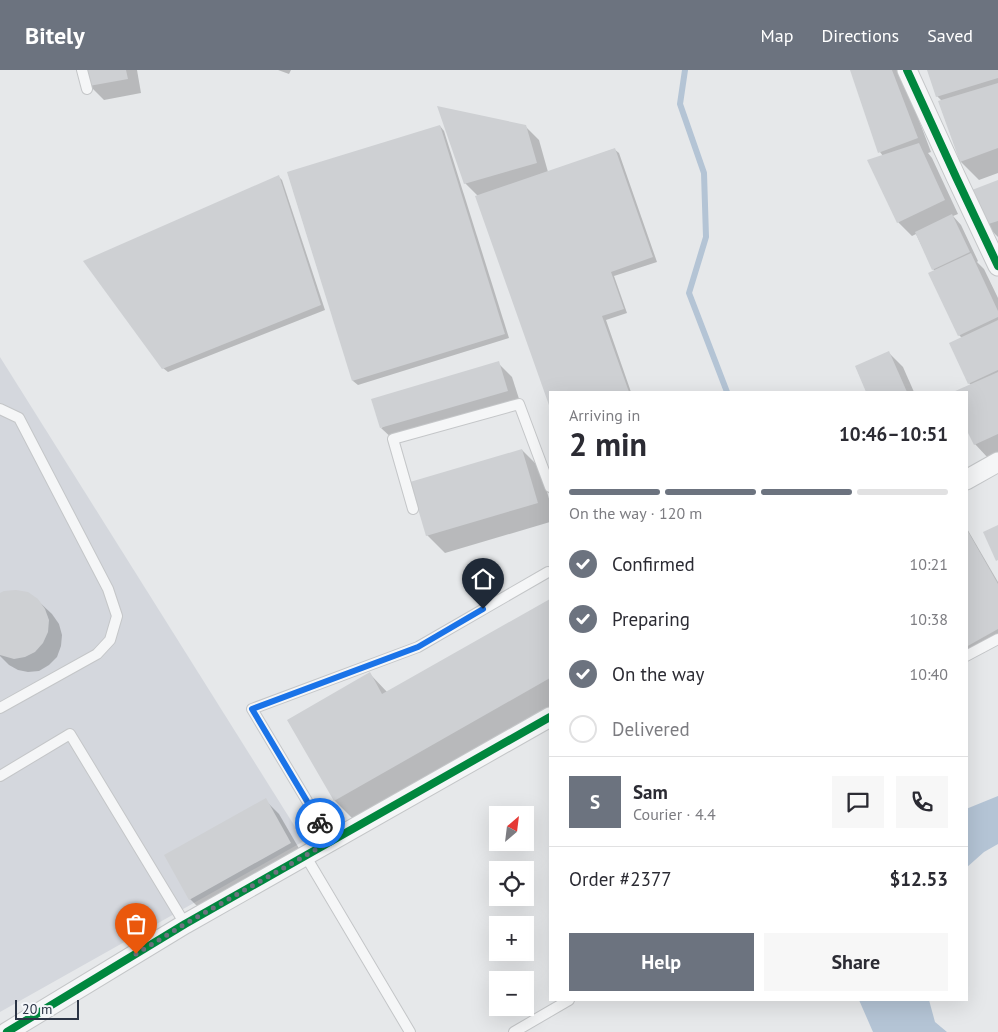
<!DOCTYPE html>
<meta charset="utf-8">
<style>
body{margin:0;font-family:"PT Sans",sans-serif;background:#f7f7f7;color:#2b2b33;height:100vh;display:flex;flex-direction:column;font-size:19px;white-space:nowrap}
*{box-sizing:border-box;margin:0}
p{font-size:16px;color:#7c7c81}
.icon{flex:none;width:28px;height:28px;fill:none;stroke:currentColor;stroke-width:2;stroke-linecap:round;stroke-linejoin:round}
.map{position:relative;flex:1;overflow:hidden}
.details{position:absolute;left:549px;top:321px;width:419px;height:610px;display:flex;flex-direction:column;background:#fff;border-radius:0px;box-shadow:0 5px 20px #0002}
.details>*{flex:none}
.needle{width:32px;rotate:28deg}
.buttons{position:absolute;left:489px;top:736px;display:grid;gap:10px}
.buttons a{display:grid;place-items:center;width:45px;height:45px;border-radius:0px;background:#fff;box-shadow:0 5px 20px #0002;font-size:25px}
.scale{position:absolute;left:15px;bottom:12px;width:64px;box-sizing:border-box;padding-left:5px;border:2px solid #2b3445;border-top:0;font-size:14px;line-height:18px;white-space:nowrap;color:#2b3445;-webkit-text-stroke:4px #f4f6f9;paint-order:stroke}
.pin{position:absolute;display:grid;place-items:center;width:42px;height:42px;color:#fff;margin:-51px -21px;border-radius:50% 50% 50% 0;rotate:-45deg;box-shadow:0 0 5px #0007}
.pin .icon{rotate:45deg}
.courier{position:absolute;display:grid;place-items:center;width:50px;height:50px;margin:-25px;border:4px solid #1a73e8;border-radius:50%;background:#fff;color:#222;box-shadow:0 1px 6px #0007}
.headline em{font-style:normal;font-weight:600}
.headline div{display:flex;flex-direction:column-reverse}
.headline{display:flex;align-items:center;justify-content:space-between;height:85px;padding:0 20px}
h1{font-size:32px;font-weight:600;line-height:38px}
.bar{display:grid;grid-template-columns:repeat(4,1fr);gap:8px 5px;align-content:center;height:60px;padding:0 20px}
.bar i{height:6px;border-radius:4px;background:#e1e1e2}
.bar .selected{background:#6c737f}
.bar p{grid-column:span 4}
.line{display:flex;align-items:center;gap:12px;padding:0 20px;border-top:1px solid #e1e1e2}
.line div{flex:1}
.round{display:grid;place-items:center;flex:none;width:52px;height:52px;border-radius:0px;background:#f7f7f7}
ol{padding:0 20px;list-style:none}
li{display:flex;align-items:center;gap:15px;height:55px}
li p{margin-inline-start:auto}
li .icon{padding:5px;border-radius:50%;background:#6c737f;color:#fff;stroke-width:4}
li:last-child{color:#7c7c81}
li i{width:28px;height:28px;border:2px solid #e1e1e2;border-radius:50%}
.cta{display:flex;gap:10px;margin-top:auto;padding:10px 20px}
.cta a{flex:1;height:58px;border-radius:0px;background:#6c737f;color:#fff;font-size:20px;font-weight:600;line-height:58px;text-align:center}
.cta a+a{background:#f7f7f7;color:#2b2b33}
header{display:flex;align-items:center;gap:30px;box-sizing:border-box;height:70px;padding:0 25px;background:#6c737f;color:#fff}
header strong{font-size:24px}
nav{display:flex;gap:28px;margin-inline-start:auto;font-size:18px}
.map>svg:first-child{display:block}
.built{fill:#d4d7dd}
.water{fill:#b4c4d5}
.shadow{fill:#0003}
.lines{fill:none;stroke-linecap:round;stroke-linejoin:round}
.stream{stroke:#b4c4d5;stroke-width:6}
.building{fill:#ced0d3}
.service-casing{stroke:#c4c6c8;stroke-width:12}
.minor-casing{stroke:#c4c6c8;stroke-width:21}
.service{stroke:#f5f6f7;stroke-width:10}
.minor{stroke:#f5f6f7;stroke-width:19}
.cycleway-casing{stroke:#f4f6f9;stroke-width:11}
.cycleway{stroke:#00873e;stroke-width:8}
.done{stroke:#6c737f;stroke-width:5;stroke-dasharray:0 9}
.route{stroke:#1a73e8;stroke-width:6}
</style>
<header>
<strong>Bitely</strong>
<nav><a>Map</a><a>Directions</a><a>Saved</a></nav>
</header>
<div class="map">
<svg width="998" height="962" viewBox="0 0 998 962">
<rect width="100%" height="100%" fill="#e6e8ea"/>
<path class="built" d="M0,287L304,771L0,942Z"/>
<g class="water">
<path d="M998,726V774L984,782L966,798V739Z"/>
<path d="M859,930H929L935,952L947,962H873Z"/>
</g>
<g class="shadow">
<path d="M87,0H137L141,23L104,30L90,16Z"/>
<path d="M278,0H291L289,4Z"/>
<path d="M851,0H900L931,82L928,83L932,88L958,144L953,146L961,155L978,191L977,192L984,199L998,228V384L988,388L975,374L966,322H956L972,316L969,313L962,268L959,265L935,201L933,199L916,164L912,166L898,152L883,86L880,82Z"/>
<path d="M928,0H998V103L979,110L961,92L939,32L942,31L937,26Z"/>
<path d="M440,56L444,61L509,268L358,315L353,311L288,103Z"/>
<path d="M525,56L539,70L548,102L614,79L619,83L657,192L614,206L627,243L606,250L631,322H550V335L478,126L465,113Z"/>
<path d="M278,106L282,110L325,240L168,302L163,298Z"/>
<path d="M998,112V167L986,155Z"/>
<path d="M889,283L903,297L914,322H867L856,297Z"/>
<path d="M498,293L512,307L521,335L395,371L381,358Z"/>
<path d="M522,380L540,398L550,432V452L445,483L427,465Z"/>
<path d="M966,457L998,512V566L966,584Z"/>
<path d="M0,525L37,530L52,544L59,554L62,565L61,576L57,587L49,595L39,601L28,602L18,600L9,595L0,586Z"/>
<path d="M550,530V637L353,749L335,731L289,650L370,604L388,623Z"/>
<path d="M265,730L279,744L304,787L204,843L190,829Z"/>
</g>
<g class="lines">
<path class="stream" d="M685,0L680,34L704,103L706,167L689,223L727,322"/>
</g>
<g class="building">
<path d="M86,0H126L128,9L89,16Z"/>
<path d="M850,0H892L918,68L878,83Z"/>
<path d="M927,0H998V8L936,27Z"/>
<path d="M998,13V78L960,92L938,31Z"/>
<path d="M437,36L526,55L537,93L464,114Z"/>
<path d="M440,55L505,264L352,311L287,102Z"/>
<path d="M919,73L945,130L897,153L867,90Z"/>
<path d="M615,78L653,187L611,202L624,239L602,246L629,322H550V338L475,126Z"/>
<path d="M279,105L321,235L162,299L83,191Z"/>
<path d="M998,110V151L985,155L972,120Z"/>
<path d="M952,144L970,182L932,200L915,162Z"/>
<path d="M971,183L998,241V247L958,266L928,203Z"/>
<path d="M998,250V300L968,314L949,273Z"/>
<path d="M889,281L907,322H866L855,296Z"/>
<path d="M499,291L508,321L380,358L371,329Z"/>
<path d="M998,302V364L974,375L966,359V322H953Z"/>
<path d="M522,379L538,433L426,466L410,412Z"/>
<path d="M998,455V490L996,491L983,462Z"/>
<path d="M966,458L998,514V559L966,577Z"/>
<path d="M16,520L28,522L38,529L45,539L49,550L48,562L43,573L35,582L25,587L14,589L0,585V523L4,521Z"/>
<path d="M550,529V608L334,731L287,650L370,602L382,624Z"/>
<path d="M266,728L291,773L189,830L164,785Z"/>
</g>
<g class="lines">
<defs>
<g id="service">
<path d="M82,0L87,19"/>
<path d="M0,339L19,348L108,519L117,546L110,570L97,584L0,638"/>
<path d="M413,439L393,369L519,334L550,417"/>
<path d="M966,586L998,569"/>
<path d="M0,706L70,664L185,854"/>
<path d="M331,771L252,639L418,577L548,502"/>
<path d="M305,785L410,962"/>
<path d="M514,962L569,930"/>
</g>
<g id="minor">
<path d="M907,0L956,107L998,196"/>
<path d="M966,410L998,392"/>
<path d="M7,962L185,854L550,647"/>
</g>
</defs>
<use href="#service" class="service-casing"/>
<use href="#minor" class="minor-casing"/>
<use href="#service" class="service"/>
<use href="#minor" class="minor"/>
<defs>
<g id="cycleway">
<path d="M907,0L956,107L998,196"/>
<path d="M7,962L185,854L550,647"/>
</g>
</defs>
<use href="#cycleway" class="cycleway-casing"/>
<use href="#cycleway" class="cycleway"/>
</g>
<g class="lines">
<path class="done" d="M136,884L185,854L331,771L320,753"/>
<path class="route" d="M320,753L252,639L418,577L483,539"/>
</g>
</svg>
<div class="buttons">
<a><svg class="needle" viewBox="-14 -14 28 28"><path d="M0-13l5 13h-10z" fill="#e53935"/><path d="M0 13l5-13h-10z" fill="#7c7c81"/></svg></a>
<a><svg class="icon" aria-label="locate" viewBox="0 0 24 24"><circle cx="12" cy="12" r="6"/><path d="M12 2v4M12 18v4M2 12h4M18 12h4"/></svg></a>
<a>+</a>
<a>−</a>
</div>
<div class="scale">20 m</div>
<div class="pin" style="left:136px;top:884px;background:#ea580c"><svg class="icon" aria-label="bag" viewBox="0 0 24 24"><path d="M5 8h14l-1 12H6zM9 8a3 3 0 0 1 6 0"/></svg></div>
<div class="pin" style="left:483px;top:539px;background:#1f2937"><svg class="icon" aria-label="home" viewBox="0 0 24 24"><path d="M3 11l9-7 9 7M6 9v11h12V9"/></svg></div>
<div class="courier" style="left:320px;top:753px"><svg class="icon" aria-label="bike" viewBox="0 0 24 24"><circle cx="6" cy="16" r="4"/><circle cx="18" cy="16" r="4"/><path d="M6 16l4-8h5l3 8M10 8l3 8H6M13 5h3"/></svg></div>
<section class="details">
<div class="headline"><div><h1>2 min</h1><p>Arriving in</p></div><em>10:46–10:51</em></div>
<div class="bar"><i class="selected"></i><i class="selected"></i><i class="selected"></i><i></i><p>On the way · 120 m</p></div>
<ol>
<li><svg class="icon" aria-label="check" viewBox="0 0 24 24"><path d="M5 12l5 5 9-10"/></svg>Confirmed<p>10:21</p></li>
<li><svg class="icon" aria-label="check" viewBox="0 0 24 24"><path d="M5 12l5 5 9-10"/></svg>Preparing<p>10:38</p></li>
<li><svg class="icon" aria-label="check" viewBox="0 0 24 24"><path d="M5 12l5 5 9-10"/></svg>On the way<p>10:40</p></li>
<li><i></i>Delivered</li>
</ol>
<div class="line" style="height:90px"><b class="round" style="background:#6c737f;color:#fff">S</b><div><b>Sam</b><p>Courier · 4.4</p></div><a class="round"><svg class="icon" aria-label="chat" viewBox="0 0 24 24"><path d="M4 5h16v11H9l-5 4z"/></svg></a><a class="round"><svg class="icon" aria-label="phone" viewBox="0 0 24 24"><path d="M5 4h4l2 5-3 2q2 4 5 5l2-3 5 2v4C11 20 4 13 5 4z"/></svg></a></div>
<div class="line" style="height:65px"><div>Order #2377</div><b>$12.53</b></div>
<div class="cta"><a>Help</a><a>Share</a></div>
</section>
</div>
